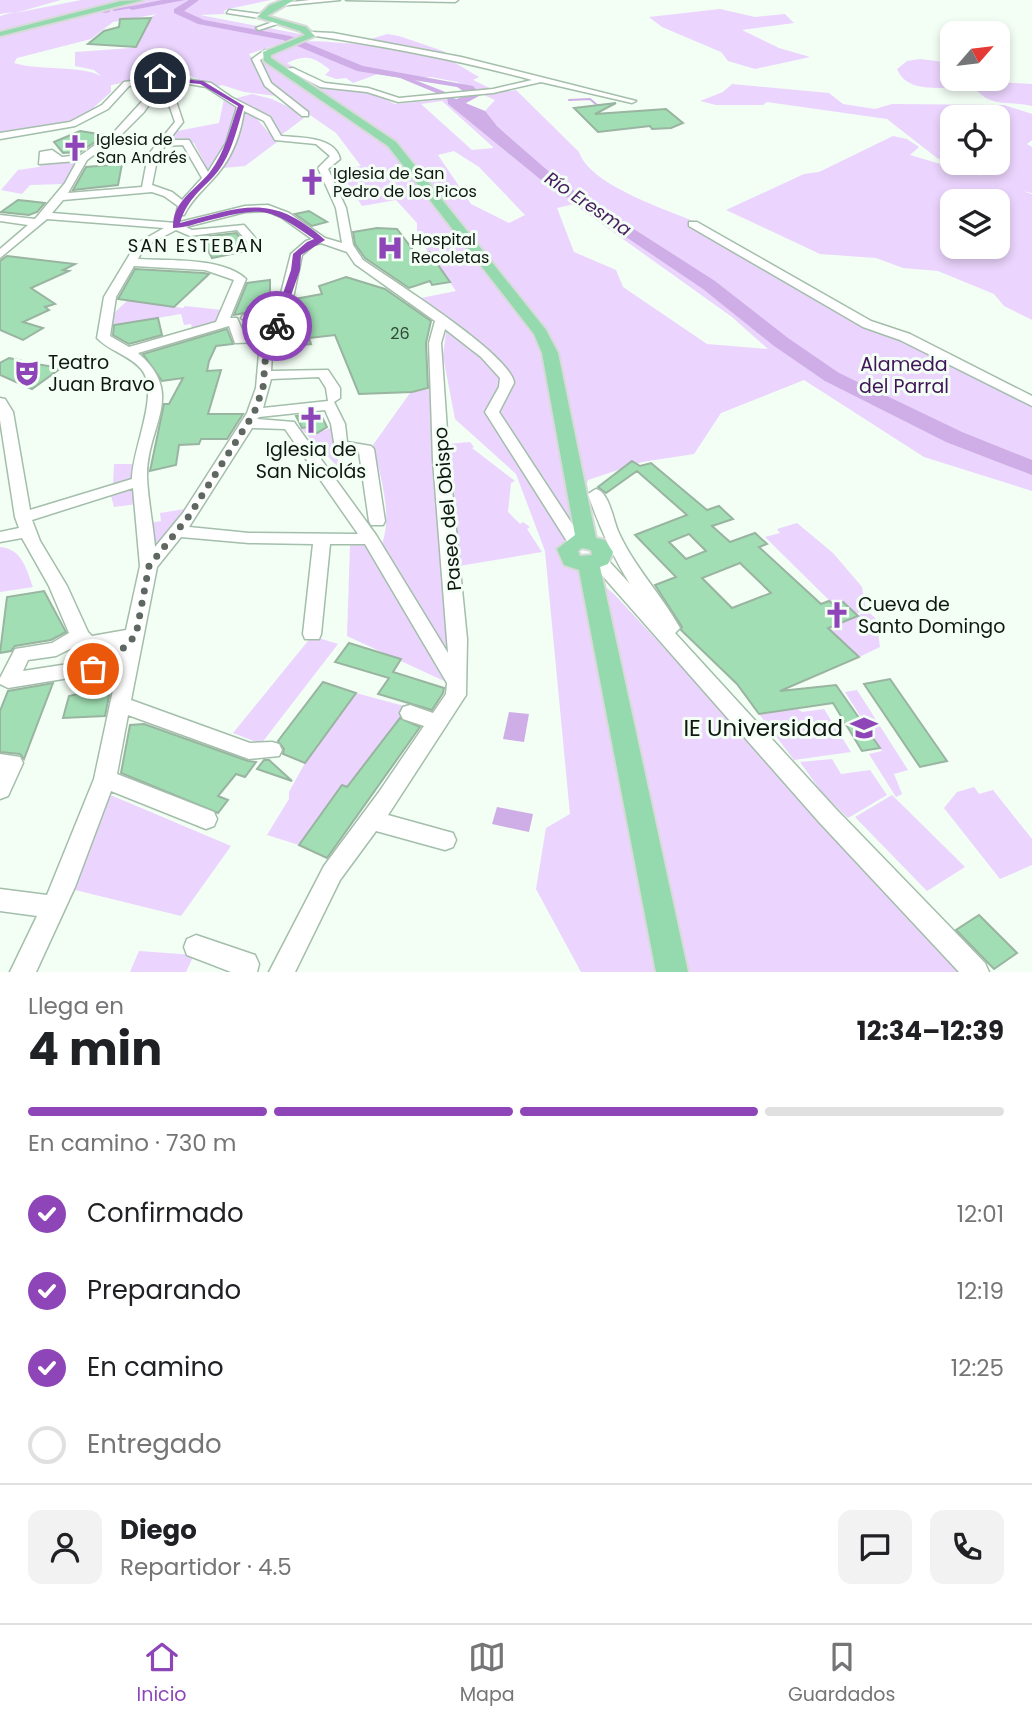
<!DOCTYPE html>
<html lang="es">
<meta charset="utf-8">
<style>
body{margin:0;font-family:Poppins,sans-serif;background:#f2f2f2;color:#202124;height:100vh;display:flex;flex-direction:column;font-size:26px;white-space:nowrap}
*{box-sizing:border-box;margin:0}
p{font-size:23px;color:#757577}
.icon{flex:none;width:38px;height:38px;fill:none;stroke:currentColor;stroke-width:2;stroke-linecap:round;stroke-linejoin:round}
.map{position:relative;height:972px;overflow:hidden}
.panel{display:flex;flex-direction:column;background:#fff;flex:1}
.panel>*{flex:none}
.needle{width:46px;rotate:62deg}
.controls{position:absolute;left:940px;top:21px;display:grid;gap:14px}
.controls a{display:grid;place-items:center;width:70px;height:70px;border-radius:14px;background:#fff;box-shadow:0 4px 10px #0003;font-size:35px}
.pin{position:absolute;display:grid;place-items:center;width:60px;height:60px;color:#fff;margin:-30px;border:4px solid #fff;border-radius:50%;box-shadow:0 2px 7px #0007}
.courier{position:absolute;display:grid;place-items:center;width:70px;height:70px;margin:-35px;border:5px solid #8d45b8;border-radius:50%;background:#fff;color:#222;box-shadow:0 2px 9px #0007}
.head em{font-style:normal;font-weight:700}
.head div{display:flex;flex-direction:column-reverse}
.head{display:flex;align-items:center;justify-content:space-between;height:119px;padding:0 28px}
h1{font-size:46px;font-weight:700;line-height:52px}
.bar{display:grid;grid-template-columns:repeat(4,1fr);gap:10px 7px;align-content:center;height:84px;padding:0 28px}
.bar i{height:9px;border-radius:5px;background:#e0e0e0}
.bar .selected{background:#8d45b8}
.bar p{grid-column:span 4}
.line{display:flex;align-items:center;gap:18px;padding:0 28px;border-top:2px solid #e0e0e0}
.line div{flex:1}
.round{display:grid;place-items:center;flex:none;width:74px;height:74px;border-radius:14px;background:#f2f2f2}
ol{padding:0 28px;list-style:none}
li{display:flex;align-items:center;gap:21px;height:77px}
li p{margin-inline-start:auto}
li .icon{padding:7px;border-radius:50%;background:#8d45b8;color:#fff;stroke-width:4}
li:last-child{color:#757577}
li i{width:38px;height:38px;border:4px solid #e0e0e0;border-radius:50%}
.dock{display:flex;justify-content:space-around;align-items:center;height:98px;border-top:2px solid #e0e0e0;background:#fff;font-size:19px;color:#757577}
.dock a{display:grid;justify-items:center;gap:4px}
.dock .selected{color:#8d45b8}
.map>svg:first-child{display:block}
.green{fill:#ebd4fd;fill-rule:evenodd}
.water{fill:#cfaee7}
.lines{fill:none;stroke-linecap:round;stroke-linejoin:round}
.stream{stroke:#cfaee7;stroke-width:2}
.canal{fill:#cfaee7;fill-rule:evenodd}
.river{fill:#cfaee7;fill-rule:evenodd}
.building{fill:#a1deb3;stroke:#99b4a0;stroke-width:2;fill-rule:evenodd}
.minor-casing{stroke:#a3beaa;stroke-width:3}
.major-casing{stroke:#d8dad9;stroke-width:4}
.minor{fill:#fff;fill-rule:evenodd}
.major{fill:#95d9af;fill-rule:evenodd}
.route{fill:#8d45b8}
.done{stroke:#5e6861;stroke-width:7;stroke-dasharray:0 12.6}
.labels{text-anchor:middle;stroke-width:6;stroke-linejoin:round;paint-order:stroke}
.far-poi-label{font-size:16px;fill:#0e1811;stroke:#f3fef5;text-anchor:start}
.number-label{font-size:16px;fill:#334a3a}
.far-water-label{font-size:18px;font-style:italic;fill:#481e60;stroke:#f3fef5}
.far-neighbourhood-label{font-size:18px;letter-spacing:2px;fill:#0e1811;stroke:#f3fef5}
.poi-label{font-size:19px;fill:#0e1811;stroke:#f3fef5;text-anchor:start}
.park-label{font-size:19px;fill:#401658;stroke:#f3fef5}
.street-label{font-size:19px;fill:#0e1811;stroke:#f3fef5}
.near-poi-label{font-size:23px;fill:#0e1811;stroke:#f3fef5;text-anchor:end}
</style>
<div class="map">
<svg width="1032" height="972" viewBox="0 0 1032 972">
<rect width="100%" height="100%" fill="#f3fef5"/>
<g class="green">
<path d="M0,0H61L15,13L81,0H271L228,9L224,11L225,14L200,15L305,35L249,54L254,62L268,59C293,26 346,51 377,41L371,39L387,34L399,36L446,52L440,54L479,77L473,80L494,90L479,92L457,82L431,77L407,79L378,74L353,83L346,78L336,79L325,75L330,70C314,57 306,54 287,63L324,86L370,92L395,104L447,99L448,104L541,180L577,197L485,115V111L495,100L482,94L516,90L579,152C590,185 663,208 693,221V224L872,327L1032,403V491L924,457L804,380L721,413L694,454L642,462L588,480L567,537L585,569L615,595L964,972H581L536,889L546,828L570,814L545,551L516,474L455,419L443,356L447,324L416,299L456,291L420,240H417V223L396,200L362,206L339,170L361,166L336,133L284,97L244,92L222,85L214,87L182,72L111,85V92L94,107L99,108L75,122L0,133V16L14,12L0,14ZM157,14L149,18L132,48L75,52V66L94,70L101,76C81,65 40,71 14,63L17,58L91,39L113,22ZM442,101L493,147V148L472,150L421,104ZM454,151L479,167L525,215L509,223L471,204L438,155ZM574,204L732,317L768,349L707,344L623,287L616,270L574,252L557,208Z"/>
<path d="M720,9L755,17L785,14L794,23L742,30L779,48L810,57L755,69L728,61L721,52L662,27L649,17Z"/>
<path d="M920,59L952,63V79L1032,84V106C1018,102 1000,105 988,99C983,97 979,91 974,90C950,83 909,98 897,69L907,61Z"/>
<path d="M732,84L829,93L843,104L875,109L892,104L1004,105L1032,114V140L1027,144L1032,147V193L1022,191L1032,194V320L1004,306L994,294L938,271L903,268L876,258L820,254L726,210L804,174L819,172L893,136L907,139L919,147L910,155L981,176L937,158L887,119L767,102L763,105H716L700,101L723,92ZM952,117H998V163H952ZM998,201V247H952V201Z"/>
<path d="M252,94L272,99L303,114L298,116L304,118L280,136L272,120L233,99Z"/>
<path d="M224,99L239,106L222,154L209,172L194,143L166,145L177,131L219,123Z"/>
<path d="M246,111L257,119L277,142L245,166L223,168L242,128V114Z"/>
<path d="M78,160L64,184L30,185L22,194L1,190L18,170L39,167L43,163Z"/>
<path d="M128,300L183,308L185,306L223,310L217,323L192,328L191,324L184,325L181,314L110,326L113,314Z"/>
<path d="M430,389L448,659L382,544C393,514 380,475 373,445L410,393Z"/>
<path d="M308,427L317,433L334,427L339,468L300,428Z"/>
<path d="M470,442L474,447L472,448L515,481L511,483L508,512L520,524L523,522L530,527L527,529L542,552L459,566L447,444Z"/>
<path d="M114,464H138L145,503L114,507L110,492L113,486Z"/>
<path d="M191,508L152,554L145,524L161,521L160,513Z"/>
<path d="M797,523L833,553L862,587L866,609L856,614L843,602L834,605L765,537L780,533L777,529Z"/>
<path d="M359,543L368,547L444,681L347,636L350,545Z"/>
<path d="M0,547C22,549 26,568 33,587L0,592Z"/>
<path d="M868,611L876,619L880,647L859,657L828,628Z"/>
<path d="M312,636L338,644L261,744L233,733Z"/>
<path d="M857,690L908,770L894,774L902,794L896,797L869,754L882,751L845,692Z"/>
<path d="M356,693L415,709L406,718L401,716L347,787L342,785L299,845L267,835L289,799V792L305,763Z"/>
<path d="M798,709L802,712L824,709L851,752L794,760L759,714Z"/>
<path d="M832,759L841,774L870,770L887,795L848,818L823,794L800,762Z"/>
<path d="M974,787L979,794L993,790L1032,839V865L1000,879L944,808L957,792Z"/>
<path d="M101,791L231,846L181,916L63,887Z"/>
<path d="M892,795L965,867L927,891L855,817Z"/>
<path d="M139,951L194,955L186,972H130Z"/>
</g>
<g class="water">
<path d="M451,97L485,111L497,126L579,198L541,180L448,104L447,98Z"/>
<path d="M509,712L529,714L524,742L503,739Z"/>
<path d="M497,807L533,814L529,832L492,824Z"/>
</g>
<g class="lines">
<g class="stream">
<path d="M114,10L132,7"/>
<path d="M104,12L109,11"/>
<path d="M569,100L590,99L597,105"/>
</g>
<path class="canal" d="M393,73H397L448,93L441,95L393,75Z"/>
<g class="river">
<path d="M162,0H185L132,10L127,7Z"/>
<path d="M189,0H199L184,11L204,20L290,36L363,66L473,86L481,95L464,104L482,118L472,121L452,105V101L468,94L457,87L357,71L283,40L198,24L174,13V9Z"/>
<path d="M554,178L715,281L788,338L839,373L962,432L1032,460V475L946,442L825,381L774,346L703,289L549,185V179Z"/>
</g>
</g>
<g class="building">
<path d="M151,18L136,47L88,44L104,31L119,27L120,19Z"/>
<path d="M616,103L595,114L666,109L683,123L671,128L652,129L650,126L598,132L574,108Z"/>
<path d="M80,131L105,135L80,152L63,153L54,142Z"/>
<path d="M122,164L118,185L73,190L86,167Z"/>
<path d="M18,200L28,201L45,203L37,212L29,215L1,212Z"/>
<path d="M309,211L327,222L312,226L295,214Z"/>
<path d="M377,228L397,229L416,254L429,252L450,282L432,285L430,281L409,288L365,258L355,244L353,232Z"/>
<path d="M236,233L244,242L246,251L212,258L201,237Z"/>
<path d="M7,256L75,264L63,270L69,271L31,288L55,304L45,307L49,310L23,322L43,328L23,340L0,330V261Z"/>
<path d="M135,269L204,273L209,274L174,307L118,299Z"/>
<path d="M346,277L385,289L431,321L426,343L428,388L412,392L359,394L335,335L309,338L311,344L275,347L276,339L295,299L322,294L319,286Z"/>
<path d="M270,280V308L234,315L247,283Z"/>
<path d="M158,318L162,335L129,344L113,335L114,325Z"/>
<path d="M227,329L233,344L216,346L209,361L207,371L221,370L208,414H243L227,439H201L199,444L179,445L176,465L150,471L164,404H169L183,378L162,381L143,354Z"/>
<path d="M9,358L36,364L61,368L32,389L0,375V363Z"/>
<path d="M320,413L327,427L317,433L308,427L302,428L296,416Z"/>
<path d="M632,461L640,466L651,463L707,510L719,506L733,519L712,526L730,542L755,533L767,544L759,547L821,604L829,601L834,605L843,602L858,616L828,628L859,657L780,691L836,685L880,748L862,751L833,703L759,714L737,684L681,630L682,627L655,585L676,577L635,535L687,515L637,471L606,493L598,487ZM689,534L706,551L686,559L669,542ZM740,563L771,593L732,608L702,578Z"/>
<path d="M44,591L66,632L51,640L15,646L11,651L0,653L7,597Z"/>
<path d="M349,643L401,659L393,672L444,688L443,693L432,710L378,694L389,678L335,662Z"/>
<path d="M890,679L947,761L920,767L864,684Z"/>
<path d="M323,682L356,693L305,763L283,754L284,749L278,741Z"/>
<path d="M53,683L24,759L20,754L0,752V711L8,691Z"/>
<path d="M111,686L105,716L63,718L69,696Z"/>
<path d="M400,718L420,727L327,858L299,845L342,785L347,787Z"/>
<path d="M144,724L248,761L256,762L245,777L236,774L218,796L228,800L218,813L121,773L130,725Z"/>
<path d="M264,760H269L292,781L257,769Z"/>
<path d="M979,915L1017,953L994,969L956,930Z"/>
</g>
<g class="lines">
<defs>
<g id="minor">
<path d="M310,0H340L278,6L275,4Z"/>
<path d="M346,0H458L455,2Z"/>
<path d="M229,10L260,14L263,16L260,18L227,13Z"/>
<path d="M278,20L280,23L259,30L256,28Z"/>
<path d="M311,32L333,33L461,57L636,101L632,103L541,82L493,93L398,102L367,92L320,87L292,72L278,70L293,68L325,83L368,88L399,98L493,89L532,80C458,60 384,46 309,35Z"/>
<path d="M265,50L272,52L260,60L271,83L308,112V116H302L265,86L252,59Z"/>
<path d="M166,76L211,83L231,97L270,117L281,136C300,138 335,136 340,159L328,169L346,208L353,245L363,260C390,279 512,355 514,383L499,412L584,542L576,547L570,546L485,412L499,387L500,378L481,357L445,329L441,343L449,460L467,639L466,695L388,815L453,833L456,840L453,847L445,850L376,831L340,880L295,972H269L324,866L379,792L424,726L403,719L400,713L403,707L410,705L433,713L446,694L447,683L365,544H330L321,634L319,639H305L303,634L313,544L249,543L181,537L157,567L131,700L250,743L272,742L279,744L282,750L279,756L249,759L128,715L117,774L214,812L217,819L214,826L206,829L111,791L75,887L36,972H10L37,916L0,911V889L47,895L94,779L115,681L106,672L8,688L0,684V678L15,649L52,643L69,633L49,586L22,538L0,542V532L19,528L15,517L0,420V398L5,399L13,412L30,510L132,479C132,449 160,394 142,370C130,355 109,351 97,338L104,297L136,244L164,228L47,219L0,258V249L28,225L0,221V215L35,219L65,183L77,161L39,164L40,152L52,150L62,157L81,155L115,131L157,85L161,87L144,112L121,135L87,160L68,193L142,187L148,155L175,122L163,87L159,81L129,86L108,109L75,126L0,139V133L70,122L102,105L124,82ZM166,80L206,87L237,107L226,143L208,172L189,140H169L183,122L171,86ZM244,111L264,121L275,140L316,144L330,156L318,168L336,208L342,243L325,238L289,213L268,205L245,206L176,223L52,213L63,200L152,192L164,196L178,206L176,215H184C193,197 206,188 219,172C233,155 241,132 244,111ZM183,145L202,178L182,200L172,192L152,185L158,155L165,146ZM267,211L281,217L312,239L306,241L291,254L277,309L243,315L241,318L247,322L273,317L263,334L245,336L237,318H230L246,279C223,257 168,261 138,259L145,246L176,230L190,236L237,230L247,241L248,250H256L257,240L244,225L192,230L186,227L245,212ZM321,243L347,252L355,264L435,321L429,343L433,460L448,653L376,535L294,422L257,419L259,417L325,410L331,424L335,448L359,452L369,521L371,525H383L385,521L374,449L371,446L347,442L345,424L334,402L340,398V388L328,370L271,371L273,338L293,298L302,255L314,245ZM134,266L205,270L234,280L216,322L129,347L110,336L116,297ZM229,326L235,343L260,342L256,388L247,413L183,513L155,547C153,524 148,500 147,477C146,426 187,395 138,353ZM319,377L326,388L328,401L263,408L271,379ZM252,428L285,429L358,534L249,533L189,527ZM133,488L140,566L126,630L92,636L88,632L67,586L40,541L32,520ZM78,645L94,660L23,671L28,660L56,656Z"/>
<path d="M689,222H697L871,321L910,334L1032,396V406L900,340L863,327L689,226Z"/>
<path d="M596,489C609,492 613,519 618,531C634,567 661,594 680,628L675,633L835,808L985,963L989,972H959L819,822L593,565L590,561L593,557H605L630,584C612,555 599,526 588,494Z"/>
<path d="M0,754L20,757L23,763L8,796L0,799Z"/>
<path d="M196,935L255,955L259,964L257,972H231L187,955L184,947L187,939Z"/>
</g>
<g id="major">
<path d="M143,0L0,36V32L121,1Z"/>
<path d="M283,0H294L267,16L306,27L315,36L271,55V58L396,142L546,330L558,353L596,538L605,540L613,552L608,564L600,567L688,972H656L579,570L564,565L557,549L575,535L542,353L534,334L388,146L264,61L263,52L305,35L300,31L257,17L270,5ZM582,548L591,550L592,555L580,556L578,551Z"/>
</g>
</defs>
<use href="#minor" class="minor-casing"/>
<use href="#major" class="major-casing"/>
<use href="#minor" class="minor"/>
<use href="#major" class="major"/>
</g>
<path class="route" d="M160,77L203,81L244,106C237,128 231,158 214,176C199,192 187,200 180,223C243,207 271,192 325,240L301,255L300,270L280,327L272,326L291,270L293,254L307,242L314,239C267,206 262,207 206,221C195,224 184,228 173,228C172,201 196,190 210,172C225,153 230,128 238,106L200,84L159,80Z"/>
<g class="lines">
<path class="done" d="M93,669L109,663L136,635L149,566L189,516L254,413L263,388L267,338L277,326"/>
</g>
<defs>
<symbol id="church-bare" viewBox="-9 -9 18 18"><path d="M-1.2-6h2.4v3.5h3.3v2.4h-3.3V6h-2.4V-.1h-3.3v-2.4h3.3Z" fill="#8d45b8" stroke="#f3fef5" stroke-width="2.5" paint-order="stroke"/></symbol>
<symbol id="hospital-bare" viewBox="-9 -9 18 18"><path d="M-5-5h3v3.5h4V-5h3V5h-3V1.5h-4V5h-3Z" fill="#8d45b8" stroke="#f3fef5" stroke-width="2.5" paint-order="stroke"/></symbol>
<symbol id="theatre-bare" viewBox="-9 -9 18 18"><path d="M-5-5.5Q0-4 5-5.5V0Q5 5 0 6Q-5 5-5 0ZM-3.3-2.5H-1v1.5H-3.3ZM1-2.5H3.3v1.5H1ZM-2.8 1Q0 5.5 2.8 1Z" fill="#8d45b8" stroke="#f3fef5" stroke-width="2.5" paint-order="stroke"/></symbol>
<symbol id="university-bare" viewBox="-9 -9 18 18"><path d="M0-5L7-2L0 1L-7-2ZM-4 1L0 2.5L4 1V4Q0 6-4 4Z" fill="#8d45b8" stroke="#f3fef5" stroke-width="2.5" paint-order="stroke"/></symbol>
</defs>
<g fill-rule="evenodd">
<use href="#church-bare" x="56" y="129" width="38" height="38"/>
<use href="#church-bare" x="293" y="163" width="38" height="38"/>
<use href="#hospital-bare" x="371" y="229" width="38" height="38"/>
<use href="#theatre-bare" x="8" y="354" width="38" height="38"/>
<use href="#church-bare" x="292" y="401" width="38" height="38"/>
<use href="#church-bare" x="818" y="596" width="38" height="38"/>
<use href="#university-bare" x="845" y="709" width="38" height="38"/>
</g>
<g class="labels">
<g class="far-poi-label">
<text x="96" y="145">Iglesia de<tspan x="96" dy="18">San Andrés</tspan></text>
<text x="333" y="179">Iglesia de San<tspan x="333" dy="18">Pedro de los Picos</tspan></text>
<text x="411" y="245">Hospital<tspan x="411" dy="18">Recoletas</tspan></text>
</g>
<g class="number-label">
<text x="400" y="339">26</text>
</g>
<g class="far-water-label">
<text transform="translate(588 204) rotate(34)" y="6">Río Eresma</text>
</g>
<g class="far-neighbourhood-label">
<text x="196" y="252">SAN ESTEBAN</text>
</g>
<g class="poi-label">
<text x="48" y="369">Teatro<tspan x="48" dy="22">Juan Bravo</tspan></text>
<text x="311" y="456" text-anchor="middle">Iglesia de<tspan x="311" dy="22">San Nicolás</tspan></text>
<text x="858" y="611">Cueva de<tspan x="858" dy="22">Santo Domingo</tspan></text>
</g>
<g class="park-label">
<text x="904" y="371">Alameda<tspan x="904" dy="22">del Parral</tspan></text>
</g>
<g class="street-label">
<text transform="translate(447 509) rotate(-95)" y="7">Paseo del Obispo</text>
</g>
<g class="near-poi-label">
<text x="843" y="736">IE Universidad</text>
</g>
</g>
</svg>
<div class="controls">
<a><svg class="needle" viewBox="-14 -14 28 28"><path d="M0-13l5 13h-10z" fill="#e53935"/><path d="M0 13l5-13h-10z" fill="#757577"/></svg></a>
<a><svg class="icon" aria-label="locate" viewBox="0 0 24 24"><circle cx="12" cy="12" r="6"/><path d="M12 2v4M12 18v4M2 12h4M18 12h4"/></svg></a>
<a><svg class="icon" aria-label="layers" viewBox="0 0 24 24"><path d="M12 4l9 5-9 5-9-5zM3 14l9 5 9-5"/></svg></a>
</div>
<div class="pin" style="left:93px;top:669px;background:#ea580c"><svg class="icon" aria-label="bag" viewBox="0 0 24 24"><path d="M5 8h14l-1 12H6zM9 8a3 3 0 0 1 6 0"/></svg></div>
<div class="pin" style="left:160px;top:78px;background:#1f2937"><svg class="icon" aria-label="home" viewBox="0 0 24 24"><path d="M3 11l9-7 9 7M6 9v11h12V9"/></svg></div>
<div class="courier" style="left:277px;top:326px"><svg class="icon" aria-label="bike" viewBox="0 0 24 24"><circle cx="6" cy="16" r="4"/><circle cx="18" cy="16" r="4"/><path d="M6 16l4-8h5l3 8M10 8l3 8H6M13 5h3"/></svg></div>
</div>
<section class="panel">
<div class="head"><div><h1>4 min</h1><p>Llega en</p></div><em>12:34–12:39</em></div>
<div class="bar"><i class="selected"></i><i class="selected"></i><i class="selected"></i><i></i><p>En camino · 730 m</p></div>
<ol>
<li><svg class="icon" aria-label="check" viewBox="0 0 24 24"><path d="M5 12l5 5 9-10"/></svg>Confirmado<p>12:01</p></li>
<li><svg class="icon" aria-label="check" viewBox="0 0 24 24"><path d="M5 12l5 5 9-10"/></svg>Preparando<p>12:19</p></li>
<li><svg class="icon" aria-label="check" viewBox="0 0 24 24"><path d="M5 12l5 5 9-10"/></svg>En camino<p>12:25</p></li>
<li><i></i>Entregado</li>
</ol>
<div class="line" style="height:126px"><a class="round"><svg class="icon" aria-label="person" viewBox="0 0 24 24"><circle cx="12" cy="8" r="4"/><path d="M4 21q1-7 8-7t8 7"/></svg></a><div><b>Diego</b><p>Repartidor · 4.5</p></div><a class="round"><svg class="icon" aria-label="chat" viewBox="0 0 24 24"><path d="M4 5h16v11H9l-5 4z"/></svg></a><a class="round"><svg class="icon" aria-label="phone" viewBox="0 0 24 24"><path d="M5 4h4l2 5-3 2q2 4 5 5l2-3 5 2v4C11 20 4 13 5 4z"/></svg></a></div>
</section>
<nav class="dock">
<a class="selected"><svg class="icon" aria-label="home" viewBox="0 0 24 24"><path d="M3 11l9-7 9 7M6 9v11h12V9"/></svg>Inicio</a>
<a><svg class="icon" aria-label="map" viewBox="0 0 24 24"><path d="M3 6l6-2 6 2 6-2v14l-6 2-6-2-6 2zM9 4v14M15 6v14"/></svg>Mapa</a>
<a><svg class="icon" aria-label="saved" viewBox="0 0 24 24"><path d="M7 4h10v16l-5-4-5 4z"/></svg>Guardados</a>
</nav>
